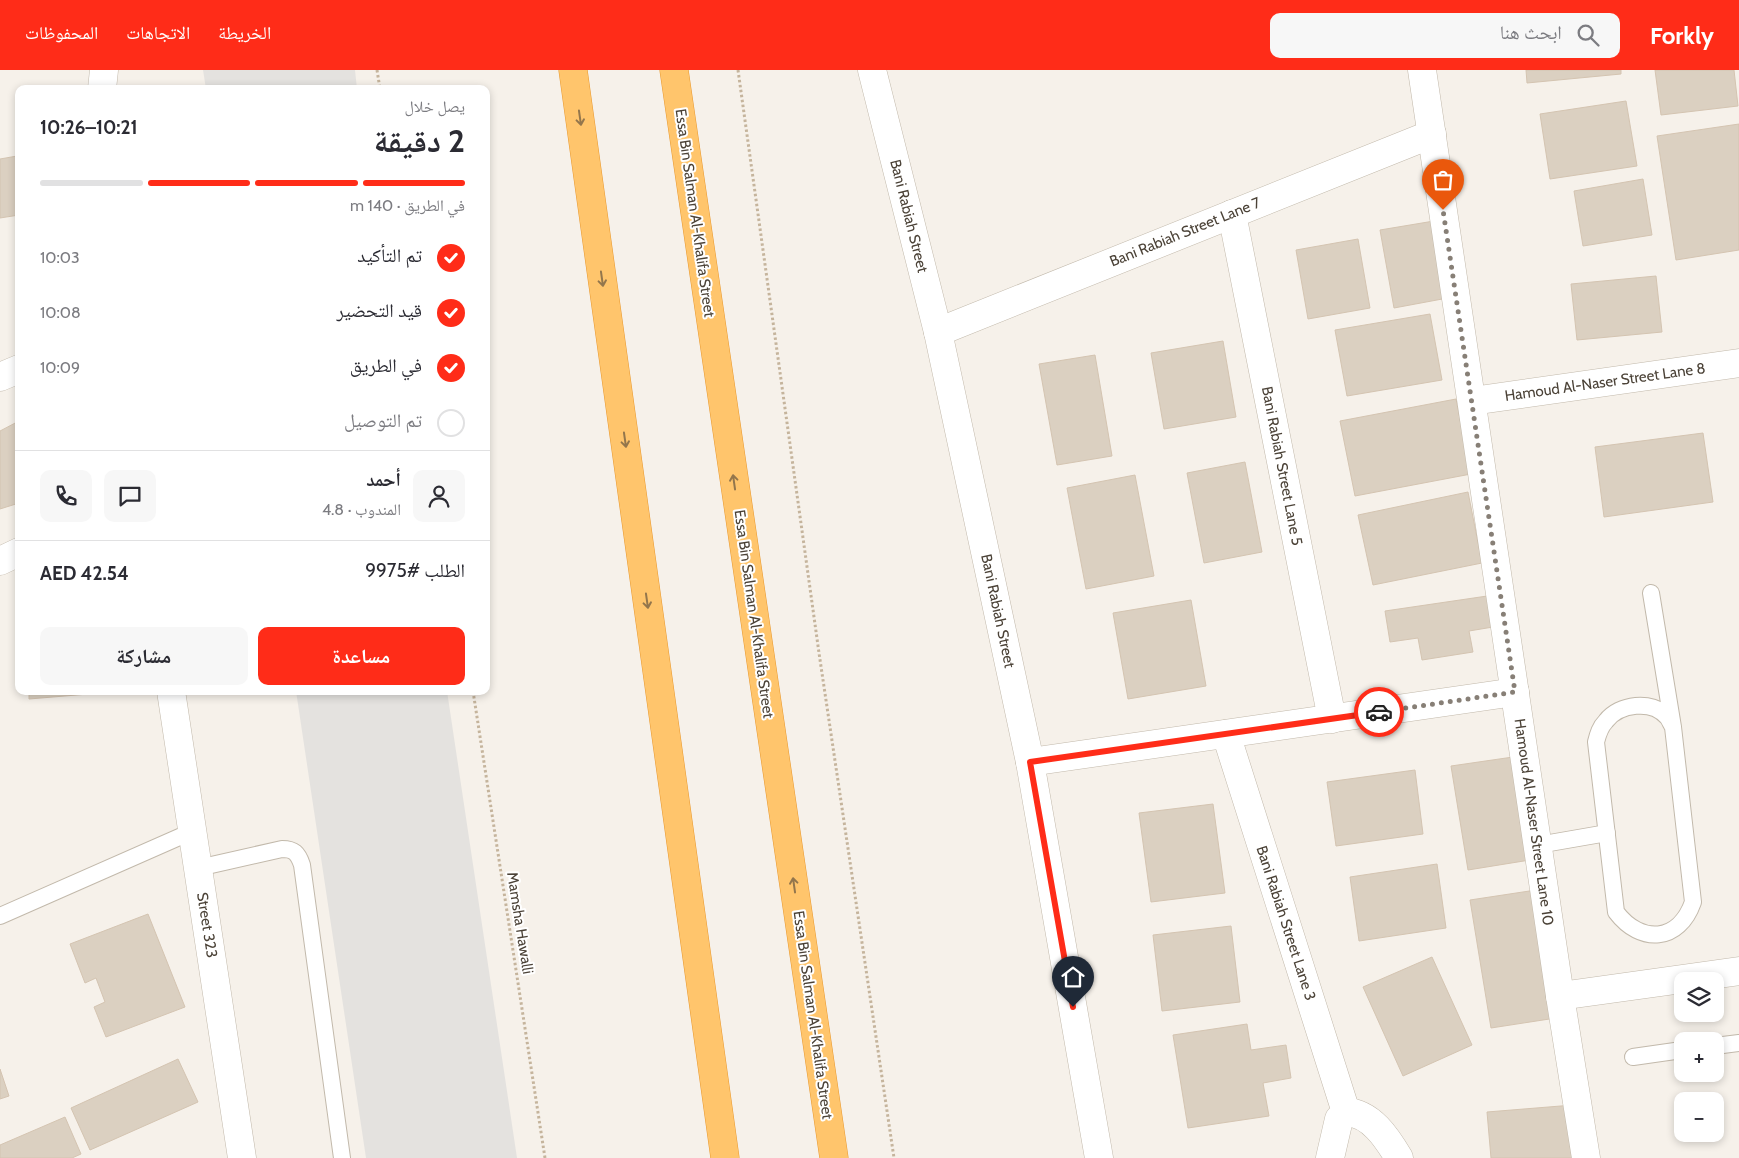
<!DOCTYPE html>
<html lang="ar">
<meta charset="utf-8">
<style>
body{margin:0;font-family:Cabin,"Noto Naskh Arabic",sans-serif;background:#f7f7f7;color:#2b2b33;direction:rtl;height:100vh;display:flex;flex-direction:column;font-size:19px;white-space:nowrap}
*{box-sizing:border-box;margin:0}
p{font-size:16px;color:#7c7c81}
.icon{flex:none;width:28px;height:28px;fill:none;stroke:currentColor;stroke-width:2;stroke-linecap:round;stroke-linejoin:round}
.map{position:relative;flex:1;overflow:hidden;direction:ltr}
.details{position:absolute;left:15px;top:15px;width:475px;height:610px;display:flex;flex-direction:column;background:#fff;border-radius:10px;box-shadow:0 2px 8px #0003;direction:rtl}
.details>*{flex:none}
.fabs{position:absolute;left:1674px;top:902px;display:grid;gap:10px}
.fabs a{display:grid;place-items:center;width:50px;height:50px;border-radius:10px;background:#fff;box-shadow:0 2px 8px #0003;font-size:25px}
.pin{position:absolute;display:grid;place-items:center;width:42px;height:42px;color:#fff;margin:-51px -21px;border-radius:50% 50% 50% 0;rotate:-45deg;box-shadow:0 0 5px #0007}
.pin .icon{rotate:45deg}
.courier{position:absolute;display:grid;place-items:center;width:50px;height:50px;margin:-25px;border:4px solid #ff2c18;border-radius:50%;background:#fff;color:#222;box-shadow:0 1px 6px #0007}
.headline em{font-style:normal;font-weight:700}
.headline div{display:flex;flex-direction:column-reverse}
.headline{display:flex;align-items:center;justify-content:space-between;height:85px;padding:0 25px}
h1{font-size:32px;font-weight:700;line-height:38px}
.bar{display:grid;grid-template-columns:repeat(4,1fr);gap:8px 5px;align-content:center;height:60px;padding:0 25px}
.bar i{height:6px;border-radius:4px;background:#e1e1e2}
.bar .current{background:#ff2c18}
.bar p{grid-column:span 4}
.line{display:flex;align-items:center;gap:12px;padding:0 25px;border-top:1px solid #e1e1e2}
.line div{flex:1}
.round{display:grid;place-items:center;flex:none;width:52px;height:52px;border-radius:10px;background:#f7f7f7}
ol{padding:0 25px;list-style:none}
li{display:flex;align-items:center;gap:15px;height:55px}
li p{margin-inline-start:auto}
li .icon{padding:5px;border-radius:50%;background:#ff2c18;color:#fff;stroke-width:4}
li:last-child{color:#7c7c81}
li i{width:28px;height:28px;border:2px solid #e1e1e2;border-radius:50%}
.cta{display:flex;gap:10px;margin-top:auto;padding:10px 25px}
.cta a{flex:1;height:58px;border-radius:10px;background:#ff2c18;color:#fff;font-size:20px;font-weight:700;line-height:58px;text-align:center}
.cta a+a{background:#f7f7f7;color:#2b2b33}
header{display:flex;align-items:center;gap:30px;box-sizing:border-box;height:70px;padding:0 25px;background:#ff2c18;color:#fff}
header strong{font-size:24px}
nav{display:flex;gap:28px;margin-inline-start:auto;font-size:18px}
.search{width:350px;height:45px;background:#f7f7f7;display:flex;align-items:center;gap:12px;box-sizing:border-box;padding:0 18px;border-radius:10px;color:#7c7c81;font-size:19px}
.map>svg:first-child{display:block}
.parking{fill:#e4e2df}
.building{fill:#dbd0c1;stroke:#d4c4b1}
.lines{fill:none;stroke-linecap:round;stroke-linejoin:round}
.service-casing{stroke:#c2b9ab;stroke-width:18}
.minor-casing{stroke:#c2b9ab;stroke-width:29}
.motorway-casing{stroke:#e89931;stroke-width:29}
.path{stroke:#c5b49c;stroke-width:3;stroke-dasharray:2.5 2.5;stroke-linecap:butt}
.service{stroke:#fff;stroke-width:16}
.minor{stroke:#fff;stroke-width:28}
.motorway{stroke:#ffc56c;stroke-width:28}
.oneway{stroke:#93764c}
.done{stroke:#877f76;stroke-width:5;stroke-dasharray:0 9}
.route{stroke:#ff2c18;stroke-width:6}
.labels{text-anchor:middle;stroke-width:4;stroke-linejoin:round;paint-order:stroke}
.street-label{font-size:15px;fill:#4b4237;stroke:#fff}
</style>
<header>
<strong>Forkly</strong>
<div class="search"><svg class="icon" aria-label="search" viewBox="0 0 24 24"><circle cx="10" cy="10" r="6"/><path d="M15 15l6 6"/></svg>ابحث هنا</div>
<nav><a>الخريطة</a><a>الاتجاهات</a><a>المحفوظات</a></nav>
</header>
<div class="map">
<svg width="1739" height="1088" viewBox="0 0 1739 1088">
<rect width="100%" height="100%" fill="#f6f1ea"/>
<g class="parking">
<path d="M203,0H355L357,19H206Z"/>
<path d="M296,621H447L517,1088H366Z"/>
</g>
<g class="building">
<path d="M1526,0H1621V4L1527,13Z"/>
<path d="M1655,0H1734L1738,36L1661,45Z"/>
<path d="M1626,31L1637,96L1550,109L1540,44Z"/>
<path d="M1739,54V180L1676,190L1657,66Z"/>
<path d="M17,86L19,96V145L0,148V89Z"/>
<path d="M1643,109L1652,165L1583,176L1574,121Z"/>
<path d="M1440,150L1453,227L1394,238L1380,160Z"/>
<path d="M1358,169L1370,238L1308,249L1296,180Z"/>
<path d="M1656,206L1662,262L1577,270L1571,214Z"/>
<path d="M1430,244L1442,310L1347,326L1335,260Z"/>
<path d="M1223,271L1236,347L1164,359L1151,283Z"/>
<path d="M1095,285L1112,386L1057,395L1039,294Z"/>
<path d="M1456,329L1471,404L1355,426L1340,351Z"/>
<path d="M19,351V433L0,439V361Z"/>
<path d="M1703,363L1713,432L1604,447L1595,377Z"/>
<path d="M1245,392L1262,482L1204,493L1187,403Z"/>
<path d="M1135,405L1154,506L1086,519L1067,418Z"/>
<path d="M1468,422L1482,493L1373,515L1358,445Z"/>
<path d="M1494,525L1499,556L1469,561L1473,582L1422,590L1418,568L1390,572L1385,541Z"/>
<path d="M1191,530L1206,616L1128,629L1113,543Z"/>
<path d="M29,621H124L29,629Z"/>
<path d="M1513,687L1530,790L1468,800L1451,696Z"/>
<path d="M1415,700L1423,764L1336,776L1327,712Z"/>
<path d="M1213,734L1225,823L1151,832L1139,743Z"/>
<path d="M1437,794L1446,858L1359,871L1350,807Z"/>
<path d="M1536,820L1556,948L1491,958L1470,830Z"/>
<path d="M148,844L185,937L106,967L94,937L105,932L96,908L85,913L70,874Z"/>
<path d="M1231,856L1240,932L1162,941L1153,865Z"/>
<path d="M1432,887L1472,975L1403,1006L1363,917Z"/>
<path d="M1247,954L1251,980L1286,975L1291,1008L1263,1013L1269,1046L1188,1058L1173,965Z"/>
<path d="M178,989L198,1032L90,1080L71,1038Z"/>
<path d="M0,999L9,1026L0,1029Z"/>
<path d="M1573,1035L1577,1088H1491L1487,1042Z"/>
<path d="M65,1047L81,1084L72,1088H0V1075Z"/>
</g>
<g class="lines">
<defs>
<g id="service">
<path d="M1651,523L1673,657L1693,832C1679,872 1641,875 1616,842L1596,672C1598,664 1600,657 1606,651C1619,634 1652,629 1667,647C1669,649 1671,654 1673,657"/>
<path d="M1538,775L1607,763"/>
<path d="M198,798L282,779C294,779 298,783 302,795L342,1088"/>
<path d="M0,846L193,761"/>
<path d="M1715,976L1739,973"/>
<path d="M1633,987L1682,980"/>
</g>
<g id="minor">
<path d="M872,0L938,262L1030,692L1099,1088"/>
<path d="M1422,0L1560,926L1586,1088"/>
<path d="M102,19L104,0"/>
<path d="M1232,144L1332,649"/>
<path d="M938,262L1432,64"/>
<path d="M0,307L19,299"/>
<path d="M1472,331L1739,293"/>
<path d="M0,491L19,482"/>
<path d="M171,621L242,1088"/>
<path d="M1226,664L1346,1042"/>
<path d="M1030,692L1515,622"/>
<path d="M1560,926L1739,901"/>
<path d="M1330,1088L1339,1049L1346,1042C1371,1043 1387,1068 1399,1088"/>
</g>
<g id="motorway">
<path d="M573,0L725,1088"/>
<path d="M674,0L834,1088"/>
</g>
</defs>
<use href="#service" class="service-casing"/>
<use href="#minor" class="minor-casing"/>
<use href="#motorway" class="motorway-casing"/>
<g class="path">
<path d="M377,0L380,19"/>
<path d="M738,0L819,583L894,1088"/>
<path d="M473,621L545,1088"/>
</g>
<use href="#service" class="service"/>
<use href="#minor" class="minor"/>
<use href="#motorway" class="motorway"/>
</g>
<defs><path id="oneway-shaft" d="M-6 0H5M1.5-3L5.5 0L1.5 3" fill="none" stroke-width="1.6" stroke-linecap="round" stroke-linejoin="round" transform="scale(1.25)"/></defs>
<g class="oneway">
<use href="#oneway-shaft" transform="translate(580 48) rotate(82)"/>
<use href="#oneway-shaft" transform="translate(602 209) rotate(82)"/>
<use href="#oneway-shaft" transform="translate(625 370) rotate(82)"/>
<use href="#oneway-shaft" transform="translate(734 412) rotate(-98)"/>
<use href="#oneway-shaft" transform="translate(647 531) rotate(82)"/>
<use href="#oneway-shaft" transform="translate(794 815) rotate(-98)"/>
</g>
<g class="lines">
<path class="done" d="M1379,642L1515,622L1443,140"/>
<path class="route" d="M1073,937L1030,692L1379,642"/>
</g>
<g class="labels">
<g class="street-label">
<text transform="translate(695 143) rotate(82)" y="5">Essa Bin Salman Al-Khalifa Street</text>
<text transform="translate(909 146) rotate(76)" y="5">Bani Rabiah Street</text>
<text transform="translate(1185 162) rotate(-22)" y="5">Bani Rabiah Street Lane 7</text>
<text transform="translate(1605 312) rotate(-8)" y="5">Hamoud Al-Naser Street Lane 8</text>
<text transform="translate(1282 396) rotate(79)" y="5">Bani Rabiah Street Lane 5</text>
<text transform="translate(998 541) rotate(78)" y="5">Bani Rabiah Street</text>
<text transform="translate(754 544) rotate(82)" y="5">Essa Bin Salman Al-Khalifa Street</text>
<text transform="translate(1534 752) rotate(82)" y="5">Hamoud Al-Naser Street Lane 10</text>
<text transform="translate(520 853) rotate(81)" y="5">Mamsha Hawalli</text>
<text transform="translate(1286 853) rotate(72)" y="5">Bani Rabiah Street Lane 3</text>
<text transform="translate(207 855) rotate(81)" y="5">Street 323</text>
<text transform="translate(813 945) rotate(82)" y="5">Essa Bin Salman Al-Khalifa Street</text>
</g>
</g>
</svg>
<div class="fabs">
<a><svg class="icon" aria-label="layers" viewBox="0 0 24 24"><path d="M12 4l9 5-9 5-9-5zM3 14l9 5 9-5"/></svg></a>
<a>+</a>
<a>−</a>
</div>
<div class="pin" style="left:1443px;top:140px;background:#ea580c"><svg class="icon" aria-label="bag" viewBox="0 0 24 24"><path d="M5 8h14l-1 12H6zM9 8a3 3 0 0 1 6 0"/></svg></div>
<div class="pin" style="left:1073px;top:937px;background:#1f2937"><svg class="icon" aria-label="home" viewBox="0 0 24 24"><path d="M3 11l9-7 9 7M6 9v11h12V9"/></svg></div>
<div class="courier" style="left:1379px;top:642px"><svg class="icon" aria-label="car" viewBox="0 0 24 24"><path d="M5 17H2v-5l4-1 3-4h7l3 4 3 1v5h-3M9 17h6M6 11h13"/><circle cx="7" cy="17" r="2"/><circle cx="17" cy="17" r="2"/></svg></div>
<section class="details">
<div class="headline"><div><h1>2 دقيقة</h1><p>يصل خلال</p></div><em>10:21–10:26</em></div>
<div class="bar"><i class="current"></i><i class="current"></i><i class="current"></i><i></i><p>في الطريق · 140 m</p></div>
<ol>
<li><svg class="icon" aria-label="check" viewBox="0 0 24 24"><path d="M5 12l5 5 9-10"/></svg>تم التأكيد<p>10:03</p></li>
<li><svg class="icon" aria-label="check" viewBox="0 0 24 24"><path d="M5 12l5 5 9-10"/></svg>قيد التحضير<p>10:08</p></li>
<li><svg class="icon" aria-label="check" viewBox="0 0 24 24"><path d="M5 12l5 5 9-10"/></svg>في الطريق<p>10:09</p></li>
<li><i></i>تم التوصيل</li>
</ol>
<div class="line" style="height:90px"><a class="round"><svg class="icon" aria-label="person" viewBox="0 0 24 24"><circle cx="12" cy="8" r="4"/><path d="M4 21q1-7 8-7t8 7"/></svg></a><div><b>أحمد</b><p>المندوب · 4.8</p></div><a class="round"><svg class="icon" aria-label="chat" viewBox="0 0 24 24"><path d="M4 5h16v11H9l-5 4z"/></svg></a><a class="round"><svg class="icon" aria-label="phone" viewBox="0 0 24 24"><path d="M5 4h4l2 5-3 2q2 4 5 5l2-3 5 2v4C11 20 4 13 5 4z"/></svg></a></div>
<div class="line" style="height:65px"><div>الطلب #9975</div><b>AED 42.54</b></div>
<div class="cta"><a>مساعدة</a><a>مشاركة</a></div>
</section>
</div>
